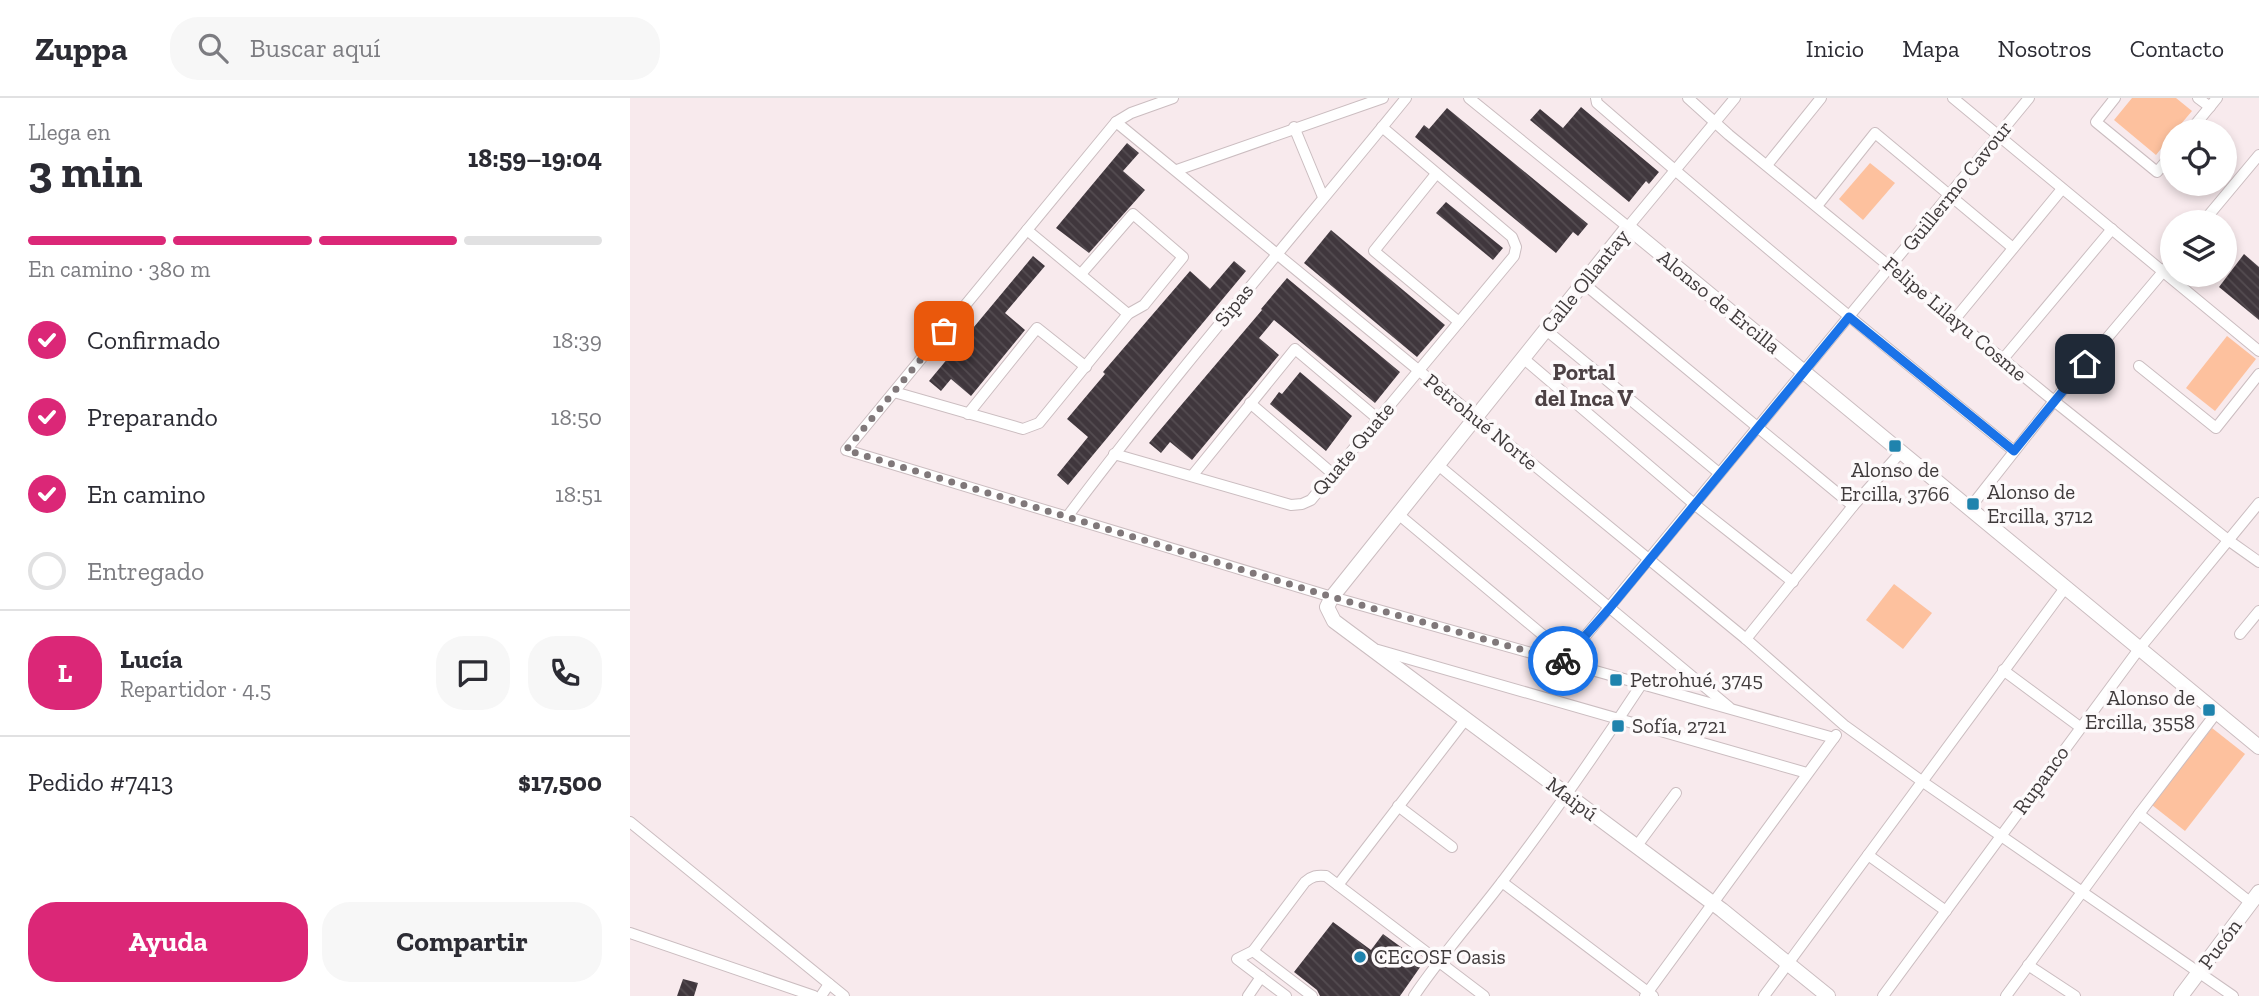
<!DOCTYPE html>
<html lang="es">
<meta charset="utf-8">
<style>
body{margin:0;font-family:"Zilla Slab",serif;background:#f7f7f7;color:#2b2b33;height:100vh;display:flex;flex-direction:column;font-size:26px;white-space:nowrap}
*{box-sizing:border-box;margin:0}
p{font-size:23px;color:#7c7c81}
.icon{flex:none;width:38px;height:38px;fill:none;stroke:currentColor;stroke-width:2;stroke-linecap:round;stroke-linejoin:round}
.map{position:relative;flex:1;overflow:hidden}
.side{display:flex;flex-direction:column;background:#fff;width:630px}
.side>*{flex:none}
.buttons{position:absolute;left:1530px;top:21px;display:grid;gap:14px}
.buttons a{display:grid;place-items:center;width:77px;height:77px;border-radius:50%;background:#fff;box-shadow:0 4px 10px #0003;font-size:35px}
.pin{position:absolute;display:grid;place-items:center;width:60px;height:60px;color:#fff;margin:-30px;border-radius:14px;box-shadow:0 4px 10px #0006}
.courier{position:absolute;display:grid;place-items:center;width:70px;height:70px;margin:-35px;border:5px solid #1a73e8;border-radius:50%;background:#fff;color:#222;box-shadow:0 2px 9px #0007}
.overview em{font-style:normal;font-weight:700}
.overview div{display:flex;flex-direction:column-reverse}
.overview{display:flex;align-items:center;justify-content:space-between;height:119px;padding:0 28px}
h1{font-size:46px;font-weight:700;line-height:52px}
.bar{display:grid;grid-template-columns:repeat(4,1fr);gap:10px 7px;align-content:center;height:84px;padding:0 28px}
.bar i{height:9px;border-radius:5px;background:#e1e1e2}
.bar .selected{background:#db2777}
.bar p{grid-column:span 4}
.line{display:flex;align-items:center;gap:18px;padding:0 28px;border-top:2px solid #e1e1e2}
.line div{flex:1}
.round{display:grid;place-items:center;flex:none;width:74px;height:74px;border-radius:28px;background:#f7f7f7}
ol{padding:0 28px;list-style:none}
li{display:flex;align-items:center;gap:21px;height:77px}
li p{margin-inline-start:auto}
li .icon{padding:7px;border-radius:50%;background:#db2777;color:#fff;stroke-width:4}
li:last-child{color:#7c7c81}
li i{width:38px;height:38px;border:4px solid #e1e1e2;border-radius:50%}
.primary-button{display:flex;gap:14px;margin-top:auto;padding:14px 28px}
.primary-button a{flex:1;height:80px;border-radius:28px;background:#db2777;color:#fff;font-size:28px;font-weight:700;line-height:80px;text-align:center}
.primary-button a+a{background:#f7f7f7;color:#2b2b33}
header{display:flex;align-items:center;gap:42px;box-sizing:border-box;height:98px;padding:0 35px;background:#fff;border-bottom:2px solid #e1e1e2}
header strong{font-size:33px}
nav{display:flex;gap:38px;margin-inline-start:auto;font-size:24px}
.search{width:490px;height:63px;background:#f7f7f7;display:flex;align-items:center;gap:18px;box-sizing:border-box;padding:0 24px;border-radius:28px;color:#7c7c81;font-size:26px}
main{display:flex;flex:1;min-height:0}
.map>svg:first-child{display:block}
.green{fill:#fdc19e}
.building{fill:url(#building-back-hatch)}
.lines{fill:none;stroke-linecap:round;stroke-linejoin:round}
.minor-casing{stroke:#cbbdc0;stroke-width:12}
.tertiary-casing{stroke:#cbbdc0;stroke-width:16}
.minor{stroke:#fff;stroke-width:10}
.tertiary{stroke:#fff;stroke-width:14}
.done{stroke:#80787a;stroke-width:7;stroke-dasharray:0 12.6}
.route{stroke:#1a73e8;stroke-width:9}
.poi-dot{fill:#1f83ad;stroke:#fdfafb;stroke-width:2.5}
.labels{text-anchor:middle;stroke-width:7;stroke-linejoin:round;paint-order:stroke}
.street-label{font-size:21px;fill:#403b3c;stroke:#fdfafb}
.poi-label{font-size:21px;fill:#403b3c;stroke:#fdfafb;text-anchor:start}
.neighbourhood-label{font-size:23px;font-weight:bold;fill:#4c4144;stroke:#fdfafb}
</style>
<header>
<strong>Zuppa</strong>
<div class="search"><svg class="icon" aria-label="search" viewBox="0 0 24 24"><circle cx="10" cy="10" r="6"/><path d="M15 15l6 6"/></svg>Buscar aquí</div>
<nav><a>Inicio</a><a>Mapa</a><a>Nosotros</a><a>Contacto</a></nav>
</header>
<main>
<section class="side">
<div class="overview"><div><h1>3 min</h1><p>Llega en</p></div><em>18:59–19:04</em></div>
<div class="bar"><i class="selected"></i><i class="selected"></i><i class="selected"></i><i></i><p>En camino · 380 m</p></div>
<ol>
<li><svg class="icon" aria-label="check" viewBox="0 0 24 24"><path d="M5 12l5 5 9-10"/></svg>Confirmado<p>18:39</p></li>
<li><svg class="icon" aria-label="check" viewBox="0 0 24 24"><path d="M5 12l5 5 9-10"/></svg>Preparando<p>18:50</p></li>
<li><svg class="icon" aria-label="check" viewBox="0 0 24 24"><path d="M5 12l5 5 9-10"/></svg>En camino<p>18:51</p></li>
<li><i></i>Entregado</li>
</ol>
<div class="line" style="height:126px"><b class="round" style="background:#db2777;color:#fff">L</b><div><b>Lucía</b><p>Repartidor · 4.5</p></div><a class="round"><svg class="icon" aria-label="chat" viewBox="0 0 24 24"><path d="M4 5h16v11H9l-5 4z"/></svg></a><a class="round"><svg class="icon" aria-label="phone" viewBox="0 0 24 24"><path d="M5 4h4l2 5-3 2q2 4 5 5l2-3 5 2v4C11 20 4 13 5 4z"/></svg></a></div>
<div class="line" style="height:91px"><div>Pedido #7413</div><b>$17,500</b></div>
<div class="primary-button"><a>Ayuda</a><a>Compartir</a></div>
</section>
<div class="map">
<svg width="1629" height="898" viewBox="0 0 1629 898">
<defs>
<pattern id="building-back-hatch" width="6" height="6" patternUnits="userSpaceOnUse" patternTransform="scale(1.75)"><rect width="6" height="6" fill="#40373d"/><path d="M-1 5l2 2M0 0l6 6M5-1l2 2" fill="none" stroke="#544c51"/></pattern>
</defs>
<rect width="100%" height="100%" fill="#f8eaed"/>
<g class="green">
<path d="M1502,0H1546L1562,13L1545,33H1542V37L1526,57L1484,22Z"/>
<path d="M1240,65L1265,85L1233,122L1209,101Z"/>
<path d="M1597,238L1626,261L1585,313L1556,290Z"/>
<path d="M1264,486L1302,515L1273,551L1236,522Z"/>
<path d="M1582,630L1615,656L1555,733L1522,707Z"/>
</g>
<g class="building">
<path d="M951,9L1029,74L1019,86L1016,83L999,104L900,22L910,11L933,30Z"/>
<path d="M817,10L958,126L948,138L943,134L926,155L785,39L794,27L799,31Z"/>
<path d="M497,45L509,55L493,73L515,92L459,155L426,130Z"/>
<path d="M816,104L873,150L863,162L806,115Z"/>
<path d="M701,132L815,227L787,259L674,165Z"/>
<path d="M1614,156L1629,169V222L1589,189Z"/>
<path d="M403,158L415,168L375,215L395,232L341,298L321,281L311,293L299,283Z"/>
<path d="M604,163L616,173L438,387L427,377L458,339L437,321L475,276L473,274L560,173L580,191Z"/>
<path d="M657,180L770,274L745,305L644,222L629,240L649,257L562,362L540,344L531,355L519,345L632,212L631,211Z"/>
<path d="M670,274L722,318L696,353L640,306L649,294L652,296Z"/>
<path d="M703,824L741,852L753,836L793,865L770,898H690L687,892L664,874Z"/>
<path d="M53,881L68,885L64,898H47Z"/>
</g>
<g class="lines">
<defs>
<g id="minor">
<path d="M543,0L501,15L486,24L216,352L702,499L1204,640"/>
<path d="M839,0L998,129L1105,0"/>
<path d="M966,0L967,5C1104,124 1243,239 1384,353"/>
<path d="M1058,0L1099,37L1424,303L1598,442L1629,464"/>
<path d="M1323,0L1629,253"/>
<path d="M1485,0L1466,24L1527,74L1542,56"/>
<path d="M1568,0L1580,9"/>
<path d="M486,24L1116,541L1214,627L1293,684L1603,898"/>
<path d="M664,29L693,99"/>
<path d="M1560,33L1587,0"/>
<path d="M1137,67L1191,0"/>
<path d="M547,72L753,0"/>
<path d="M806,76L744,153L829,224"/>
<path d="M1187,108L1245,35L1383,150"/>
<path d="M1573,124L1629,57"/>
<path d="M397,132L498,216"/>
<path d="M953,185L1223,408"/>
<path d="M1325,221L1432,91"/>
<path d="M916,232L1089,375"/>
<path d="M893,260L1064,406L1163,484"/>
<path d="M1373,261L1482,131"/>
<path d="M1509,268L1586,330L1629,276"/>
<path d="M264,294L393,331L409,325L498,216L514,207L553,159L503,116L451,176"/>
<path d="M620,305L703,376"/>
<path d="M338,316L407,230L456,269"/>
<path d="M484,356L661,407L672,406L681,402L884,158L886,149L882,139L752,29"/>
<path d="M808,367L1099,609"/>
<path d="M562,378L665,251L748,321"/>
<path d="M1339,411L1424,303L1542,163"/>
<path d="M768,416L938,558"/>
<path d="M437,419C545,275 663,139 776,0"/>
<path d="M1610,536L1629,513"/>
<path d="M1116,541L1223,408L1271,354"/>
<path d="M748,552L1177,675"/>
<path d="M934,564L1399,0"/>
<path d="M1373,572L1450,629"/>
<path d="M768,708L822,749"/>
<path d="M1509,716L1621,805"/>
<path d="M0,724L214,898"/>
<path d="M1006,749L1046,695"/>
<path d="M1238,757L1316,813"/>
<path d="M872,784L1023,898"/>
<path d="M708,787L835,622"/>
<path d="M0,835L184,898"/>
<path d="M623,853L682,898"/>
<path d="M1398,867L1445,898"/>
<path d="M191,898L199,886"/>
<path d="M618,898L631,879"/>
<path d="M656,898L607,861L623,853L675,784C682,778 687,777 696,778L854,898"/>
<path d="M784,898C811,858 843,822 872,784C921,720 967,654 1011,587"/>
<path d="M1015,898L1206,637"/>
<path d="M1134,898L1435,490"/>
<path d="M1253,898L1509,551L1629,405"/>
<path d="M1376,898L1509,716L1587,614"/>
</g>
<g id="tertiary">
<path d="M1198,898L1092,812L704,523L697,509L702,499L998,129L1629,649"/>
<path d="M1551,898L1629,794"/>
</g>
</defs>
<use href="#minor" class="minor-casing"/>
<use href="#tertiary" class="tertiary-casing"/>
<use href="#minor" class="minor"/>
<use href="#tertiary" class="tertiary"/>
</g>
<g class="lines">
<path class="done" d="M314,233L216,352L702,499L933,563"/>
<path class="route" d="M933,563L979,511L1219,219L1384,353L1455,266"/>
</g>
<g class="poi-dot">
<rect x="1258" y="341" width="14" height="14" rx="3.5"/>
<rect x="1336" y="399" width="14" height="14" rx="3.5"/>
<rect x="979" y="575" width="14" height="14" rx="3.5"/>
<rect x="1572" y="605" width="14" height="14" rx="3.5"/>
<rect x="981" y="621" width="14" height="14" rx="3.5"/>
<circle cx="730" cy="859" r="7"/>
</g>
<g class="labels">
<g class="street-label">
<text transform="translate(1327 88) rotate(-51)" y="7">Guillermo Cavour</text>
<text transform="translate(955 183) rotate(-51)" y="7">Calle Ollantay</text>
<text transform="translate(1089 204) rotate(39)" y="7">Alonso de Ercilla</text>
<text transform="translate(604 207) rotate(-51)" y="7">Sipas</text>
<text transform="translate(1325 221) rotate(40)" y="7">Felipe Lilayu Cosme</text>
<text transform="translate(851 324) rotate(39)" y="7">Petrohué Norte</text>
<text transform="translate(723 351) rotate(-50)" y="7">Quate Quate</text>
<text transform="translate(1411 682) rotate(-54)" y="7">Rupanco</text>
<text transform="translate(942 701) rotate(37)" y="7">Maipú</text>
<text transform="translate(1590 846) rotate(-53)" y="7">Pucón</text>
</g>
<g class="poi-label">
<text x="1265" y="379" text-anchor="middle">Alonso de<tspan x="1265" dy="24">Ercilla, 3766</tspan></text>
<text x="1357" y="401">Alonso de<tspan x="1357" dy="24">Ercilla, 3712</tspan></text>
<text x="1000" y="589">Petrohué, 3745</text>
<text x="1565" y="607" text-anchor="end">Alonso de<tspan x="1565" dy="24">Ercilla, 3558</tspan></text>
<text x="1002" y="635">Sofía, 2721</text>
<text x="744" y="866">CECOSF Oasis</text>
</g>
<g class="neighbourhood-label">
<text x="954" y="282">Portal<tspan x="954" dy="26">del Inca V</tspan></text>
</g>
</g>
</svg>
<div class="buttons">
<a><svg class="icon" aria-label="locate" viewBox="0 0 24 24"><circle cx="12" cy="12" r="6"/><path d="M12 2v4M12 18v4M2 12h4M18 12h4"/></svg></a>
<a><svg class="icon" aria-label="layers" viewBox="0 0 24 24"><path d="M12 4l9 5-9 5-9-5zM3 14l9 5 9-5"/></svg></a>
</div>
<div class="pin" style="left:314px;top:233px;background:#ea580c"><svg class="icon" aria-label="bag" viewBox="0 0 24 24"><path d="M5 8h14l-1 12H6zM9 8a3 3 0 0 1 6 0"/></svg></div>
<div class="pin" style="left:1455px;top:266px;background:#1f2937"><svg class="icon" aria-label="home" viewBox="0 0 24 24"><path d="M3 11l9-7 9 7M6 9v11h12V9"/></svg></div>
<div class="courier" style="left:933px;top:563px"><svg class="icon" aria-label="bike" viewBox="0 0 24 24"><circle cx="6" cy="16" r="4"/><circle cx="18" cy="16" r="4"/><path d="M6 16l4-8h5l3 8M10 8l3 8H6M13 5h3"/></svg></div>
</div>
</main>
